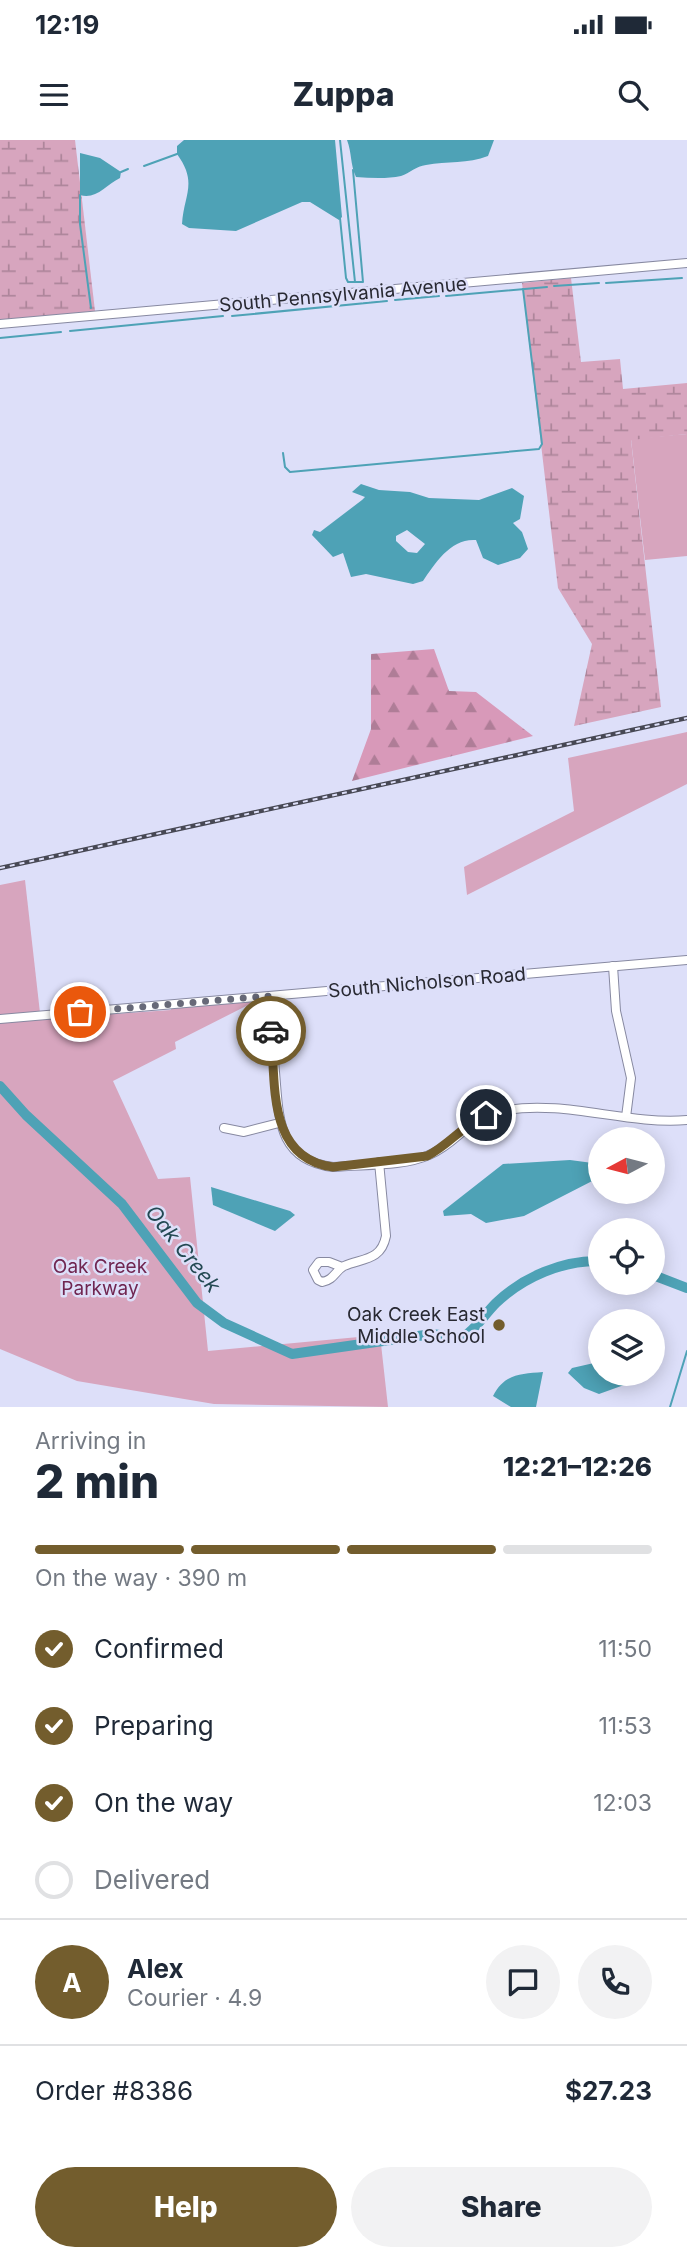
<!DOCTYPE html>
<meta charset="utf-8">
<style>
body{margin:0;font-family:Inter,sans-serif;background:#f2f2f3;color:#1f2937;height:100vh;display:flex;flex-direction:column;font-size:26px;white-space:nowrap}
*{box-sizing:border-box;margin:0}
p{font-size:23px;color:#747a83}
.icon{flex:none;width:38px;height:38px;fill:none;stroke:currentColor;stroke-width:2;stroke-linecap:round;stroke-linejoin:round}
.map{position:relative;height:1267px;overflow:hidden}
.sheet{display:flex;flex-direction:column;background:#fff;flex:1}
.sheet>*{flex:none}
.needle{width:46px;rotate:263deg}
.buttons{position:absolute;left:588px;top:987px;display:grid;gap:14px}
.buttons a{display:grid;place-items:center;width:77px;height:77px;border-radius:50%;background:#fff;box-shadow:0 4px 18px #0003;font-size:35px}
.pin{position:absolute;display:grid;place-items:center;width:60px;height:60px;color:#fff;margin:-30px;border:4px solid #fff;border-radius:50%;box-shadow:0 2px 7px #0007}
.courier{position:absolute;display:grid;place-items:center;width:70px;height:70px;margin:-35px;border:5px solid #735d2d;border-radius:50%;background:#fff;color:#222;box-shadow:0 2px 9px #0007}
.summary em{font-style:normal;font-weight:800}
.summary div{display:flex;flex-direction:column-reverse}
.summary{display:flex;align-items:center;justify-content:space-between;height:119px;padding:0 35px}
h1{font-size:46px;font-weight:800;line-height:52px}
.bar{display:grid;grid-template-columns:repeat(4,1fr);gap:10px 7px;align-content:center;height:84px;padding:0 35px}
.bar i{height:9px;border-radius:5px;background:#e0e1e3}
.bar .active{background:#735d2d}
.bar p{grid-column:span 4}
.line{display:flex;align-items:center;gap:18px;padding:0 35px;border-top:2px solid #e0e1e3}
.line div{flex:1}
.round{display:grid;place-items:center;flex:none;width:74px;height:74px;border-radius:37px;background:#f2f2f3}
ol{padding:0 35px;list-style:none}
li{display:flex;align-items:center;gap:21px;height:77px}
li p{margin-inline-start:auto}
li .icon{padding:7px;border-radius:50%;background:#735d2d;color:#fff;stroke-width:4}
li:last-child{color:#747a83}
li i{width:38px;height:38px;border:4px solid #e0e1e3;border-radius:50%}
.cta{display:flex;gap:14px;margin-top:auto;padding:14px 35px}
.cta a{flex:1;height:80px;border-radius:42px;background:#735d2d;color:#fff;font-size:28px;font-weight:800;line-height:80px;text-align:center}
.cta a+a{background:#f2f2f3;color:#1f2937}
.status{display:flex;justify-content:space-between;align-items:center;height:49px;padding:0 35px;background:#fff;direction:ltr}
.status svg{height:19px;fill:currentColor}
header{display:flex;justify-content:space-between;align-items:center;height:91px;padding:0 35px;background:#fff;font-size:32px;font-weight:800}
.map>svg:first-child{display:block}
.green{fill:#d7a5be}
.forest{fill:url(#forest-firs)}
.wetland{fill:url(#wetland-marsh)}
.water{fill:#4ea2b6;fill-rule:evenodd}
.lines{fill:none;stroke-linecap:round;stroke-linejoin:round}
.stream{stroke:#4ea2b6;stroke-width:2}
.river{stroke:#4ea2b6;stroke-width:10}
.minor-casing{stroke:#8789a1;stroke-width:10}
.minor{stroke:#fff;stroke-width:8}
.rail-casing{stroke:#474854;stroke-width:4.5}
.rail{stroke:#dddff9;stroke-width:2;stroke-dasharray:5;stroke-linecap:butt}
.done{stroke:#676978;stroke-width:7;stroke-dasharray:0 12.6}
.route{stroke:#735d2d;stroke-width:9}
.poi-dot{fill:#735d2d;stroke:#dddff9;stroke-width:2.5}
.labels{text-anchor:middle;stroke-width:5;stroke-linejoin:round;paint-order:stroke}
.street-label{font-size:19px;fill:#282932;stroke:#dddff9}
.park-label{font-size:19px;fill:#702651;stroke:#dddff9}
.poi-label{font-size:19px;fill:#282932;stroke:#dddff9;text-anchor:end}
.water-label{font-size:21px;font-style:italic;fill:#234953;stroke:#dddff9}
</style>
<div class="status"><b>12:19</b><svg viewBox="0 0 49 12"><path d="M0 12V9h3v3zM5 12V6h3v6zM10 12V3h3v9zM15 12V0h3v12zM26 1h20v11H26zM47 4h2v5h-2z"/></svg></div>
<header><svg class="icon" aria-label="menu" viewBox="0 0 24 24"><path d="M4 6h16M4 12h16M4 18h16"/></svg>Zuppa<svg class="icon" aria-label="search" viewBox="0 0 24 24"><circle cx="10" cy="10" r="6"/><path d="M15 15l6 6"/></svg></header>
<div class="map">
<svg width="687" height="1267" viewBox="0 0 687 1267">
<defs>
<pattern id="forest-firs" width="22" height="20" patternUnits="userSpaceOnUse" patternTransform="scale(1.75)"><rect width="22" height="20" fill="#d899b9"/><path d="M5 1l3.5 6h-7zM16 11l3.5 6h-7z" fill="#af7d97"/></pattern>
<pattern id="wetland-marsh" width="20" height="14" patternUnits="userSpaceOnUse" patternTransform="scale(1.75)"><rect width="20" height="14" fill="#d7a5be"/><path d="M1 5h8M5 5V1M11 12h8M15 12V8" fill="none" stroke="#ae869b"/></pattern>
</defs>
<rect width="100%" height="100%" fill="#dddff9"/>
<g class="green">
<path d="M687,294V416L645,420L631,299Z"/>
<path d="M687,592V644L467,755L464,727L574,671L568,618Z"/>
<path d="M25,740L40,873L0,875V745Z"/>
<path d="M258,860L175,902L176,909L113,941L158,1039L190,1037L208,1211L380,1195L388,1267L214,1264L77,1241L0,1209V882L171,870V864Z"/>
</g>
<path class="forest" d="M434,509L449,551L476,552L533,596L352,641L371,589V514Z"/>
<g class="wetland">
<path d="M0,0H75L95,171L0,180Z"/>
<path d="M571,138L581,222L620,219L623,249L687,243V294L631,300L661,567L574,586L592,504L558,448L522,143Z"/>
</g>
<g class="water">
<path d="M184,0H335L342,77L339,80L310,62H302L236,91L189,88L182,84C184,54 198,43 177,14V6Z"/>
<path d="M347,0H494L488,16C468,24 447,21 426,25C416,26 410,33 401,36C387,39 371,38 356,37C350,24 352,13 347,0Z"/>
<path d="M80,13L100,18L121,32L120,38C106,45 96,60 80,55Z"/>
<path d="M361,344L379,350L410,352L429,358L479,360L512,348L524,356L520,379L513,383L522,392L528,409L520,418L498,425L483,418L476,400C451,398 435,423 423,441L413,444L366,434L351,437L343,413L333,417L312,395L314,390L320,392L362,360L365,357L352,352ZM407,390L425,404L417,413L408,412L396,401V396Z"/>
<path d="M570,1020L600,1024V1037L524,1076L486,1083L471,1074L444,1076L443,1071L503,1024Z"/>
<path d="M211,1047L290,1071L295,1075L275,1091L213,1065Z"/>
<path d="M594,1223L600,1228V1234H609L624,1245L599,1254L584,1248L568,1233L572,1228Z"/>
<path d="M543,1232L536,1267H511L493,1256C504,1234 520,1234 543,1232Z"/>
</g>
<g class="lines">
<g class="stream">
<path d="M340,0L355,142"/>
<path d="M144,26L177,14"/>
<path d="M121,32L128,29"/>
<path d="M80,55V84L91,168"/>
<path d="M340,78L346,138L348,142H363L353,30"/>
<path d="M606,143L682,138"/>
<path d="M554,146L599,143"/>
<path d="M446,156L547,147"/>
<path d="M395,160L439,156"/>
<path d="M232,176L387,161"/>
<path d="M70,191L223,176"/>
<path d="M0,198L61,192"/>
<path d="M283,313L285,327L290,332L539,309L542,304L523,149"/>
<path d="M670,1267L687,1211"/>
</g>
<g class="river">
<path d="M0,946L26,975L122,1064L197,1163L224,1183L292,1214L432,1194L462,1198C477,1188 484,1175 496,1163C523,1137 563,1120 600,1121"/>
<path d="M653,1135L687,1148"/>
</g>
<defs>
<g id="minor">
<path d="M0,184L687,123"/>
<path d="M613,826L616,871L631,938L626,977"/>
<path d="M268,857C270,882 273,907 275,932C279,977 277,1020 333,1027C363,1024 402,1027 429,1015C461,1001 466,977 506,970C567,960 626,985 687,980"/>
<path d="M0,879L687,820"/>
<path d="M224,988L244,992L279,983"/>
<path d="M342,1127L329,1122H319L313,1130L318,1140L322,1142C334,1140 335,1131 344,1126C363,1118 381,1121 386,1096L379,1022"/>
</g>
</defs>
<use href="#minor" class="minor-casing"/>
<use href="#minor" class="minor"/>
<defs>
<path id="rail" d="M0,728L687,578"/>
</defs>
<use href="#rail" class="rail-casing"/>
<use href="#rail" class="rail"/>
</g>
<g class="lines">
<path class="done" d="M80,872L268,856L271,891"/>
<path class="route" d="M271,891C276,942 266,1018 333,1027L427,1016C449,1005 463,985 486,975"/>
</g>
<circle class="poi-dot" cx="499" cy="1185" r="7"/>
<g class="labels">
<g class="street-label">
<text transform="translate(343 154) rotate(-5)" y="7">South Pennsylvania Avenue</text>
<text transform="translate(427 842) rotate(-5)" y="7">South Nicholson Road</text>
</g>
<g class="park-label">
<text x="100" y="1133">Oak Creek<tspan x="100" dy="22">Parkway</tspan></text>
</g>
<g class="poi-label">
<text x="485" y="1181">Oak Creek East<tspan x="485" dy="22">Middle School</tspan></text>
</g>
<g class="water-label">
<text transform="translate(183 1109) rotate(51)" y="7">Oak Creek</text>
</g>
</g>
</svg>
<div class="buttons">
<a><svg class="needle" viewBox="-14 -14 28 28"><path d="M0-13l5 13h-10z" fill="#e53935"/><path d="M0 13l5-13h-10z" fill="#747a83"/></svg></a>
<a><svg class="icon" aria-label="locate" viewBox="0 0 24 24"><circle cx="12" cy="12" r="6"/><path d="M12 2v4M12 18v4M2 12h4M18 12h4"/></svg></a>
<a><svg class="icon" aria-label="layers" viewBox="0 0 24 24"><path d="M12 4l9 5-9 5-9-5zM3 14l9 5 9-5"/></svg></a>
</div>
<div class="pin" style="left:80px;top:872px;background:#ea580c"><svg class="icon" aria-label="bag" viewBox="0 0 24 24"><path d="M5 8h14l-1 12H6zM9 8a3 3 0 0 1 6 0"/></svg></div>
<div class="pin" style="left:486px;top:975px;background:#1f2937"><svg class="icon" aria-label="home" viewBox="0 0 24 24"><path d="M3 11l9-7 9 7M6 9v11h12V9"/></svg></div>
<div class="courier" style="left:271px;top:891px"><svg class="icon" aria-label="car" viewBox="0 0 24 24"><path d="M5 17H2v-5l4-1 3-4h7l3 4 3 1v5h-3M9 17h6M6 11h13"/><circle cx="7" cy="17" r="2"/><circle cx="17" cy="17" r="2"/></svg></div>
</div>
<section class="sheet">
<div class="summary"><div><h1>2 min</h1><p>Arriving in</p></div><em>12:21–12:26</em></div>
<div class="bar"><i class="active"></i><i class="active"></i><i class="active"></i><i></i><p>On the way · 390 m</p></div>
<ol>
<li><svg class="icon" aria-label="check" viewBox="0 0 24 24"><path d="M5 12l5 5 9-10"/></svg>Confirmed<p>11:50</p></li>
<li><svg class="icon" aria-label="check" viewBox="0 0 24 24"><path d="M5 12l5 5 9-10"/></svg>Preparing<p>11:53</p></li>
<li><svg class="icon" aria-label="check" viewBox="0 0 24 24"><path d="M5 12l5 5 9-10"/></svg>On the way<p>12:03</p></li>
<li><i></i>Delivered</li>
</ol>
<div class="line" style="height:126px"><b class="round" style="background:#735d2d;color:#fff">A</b><div><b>Alex</b><p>Courier · 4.9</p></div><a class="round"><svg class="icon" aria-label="chat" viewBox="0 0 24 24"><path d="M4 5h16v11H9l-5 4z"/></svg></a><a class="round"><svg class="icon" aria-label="phone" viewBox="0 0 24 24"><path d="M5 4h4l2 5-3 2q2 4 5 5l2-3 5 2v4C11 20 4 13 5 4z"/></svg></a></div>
<div class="line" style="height:91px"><div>Order #8386</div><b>$27.23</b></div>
<div class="cta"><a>Help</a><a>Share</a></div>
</section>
